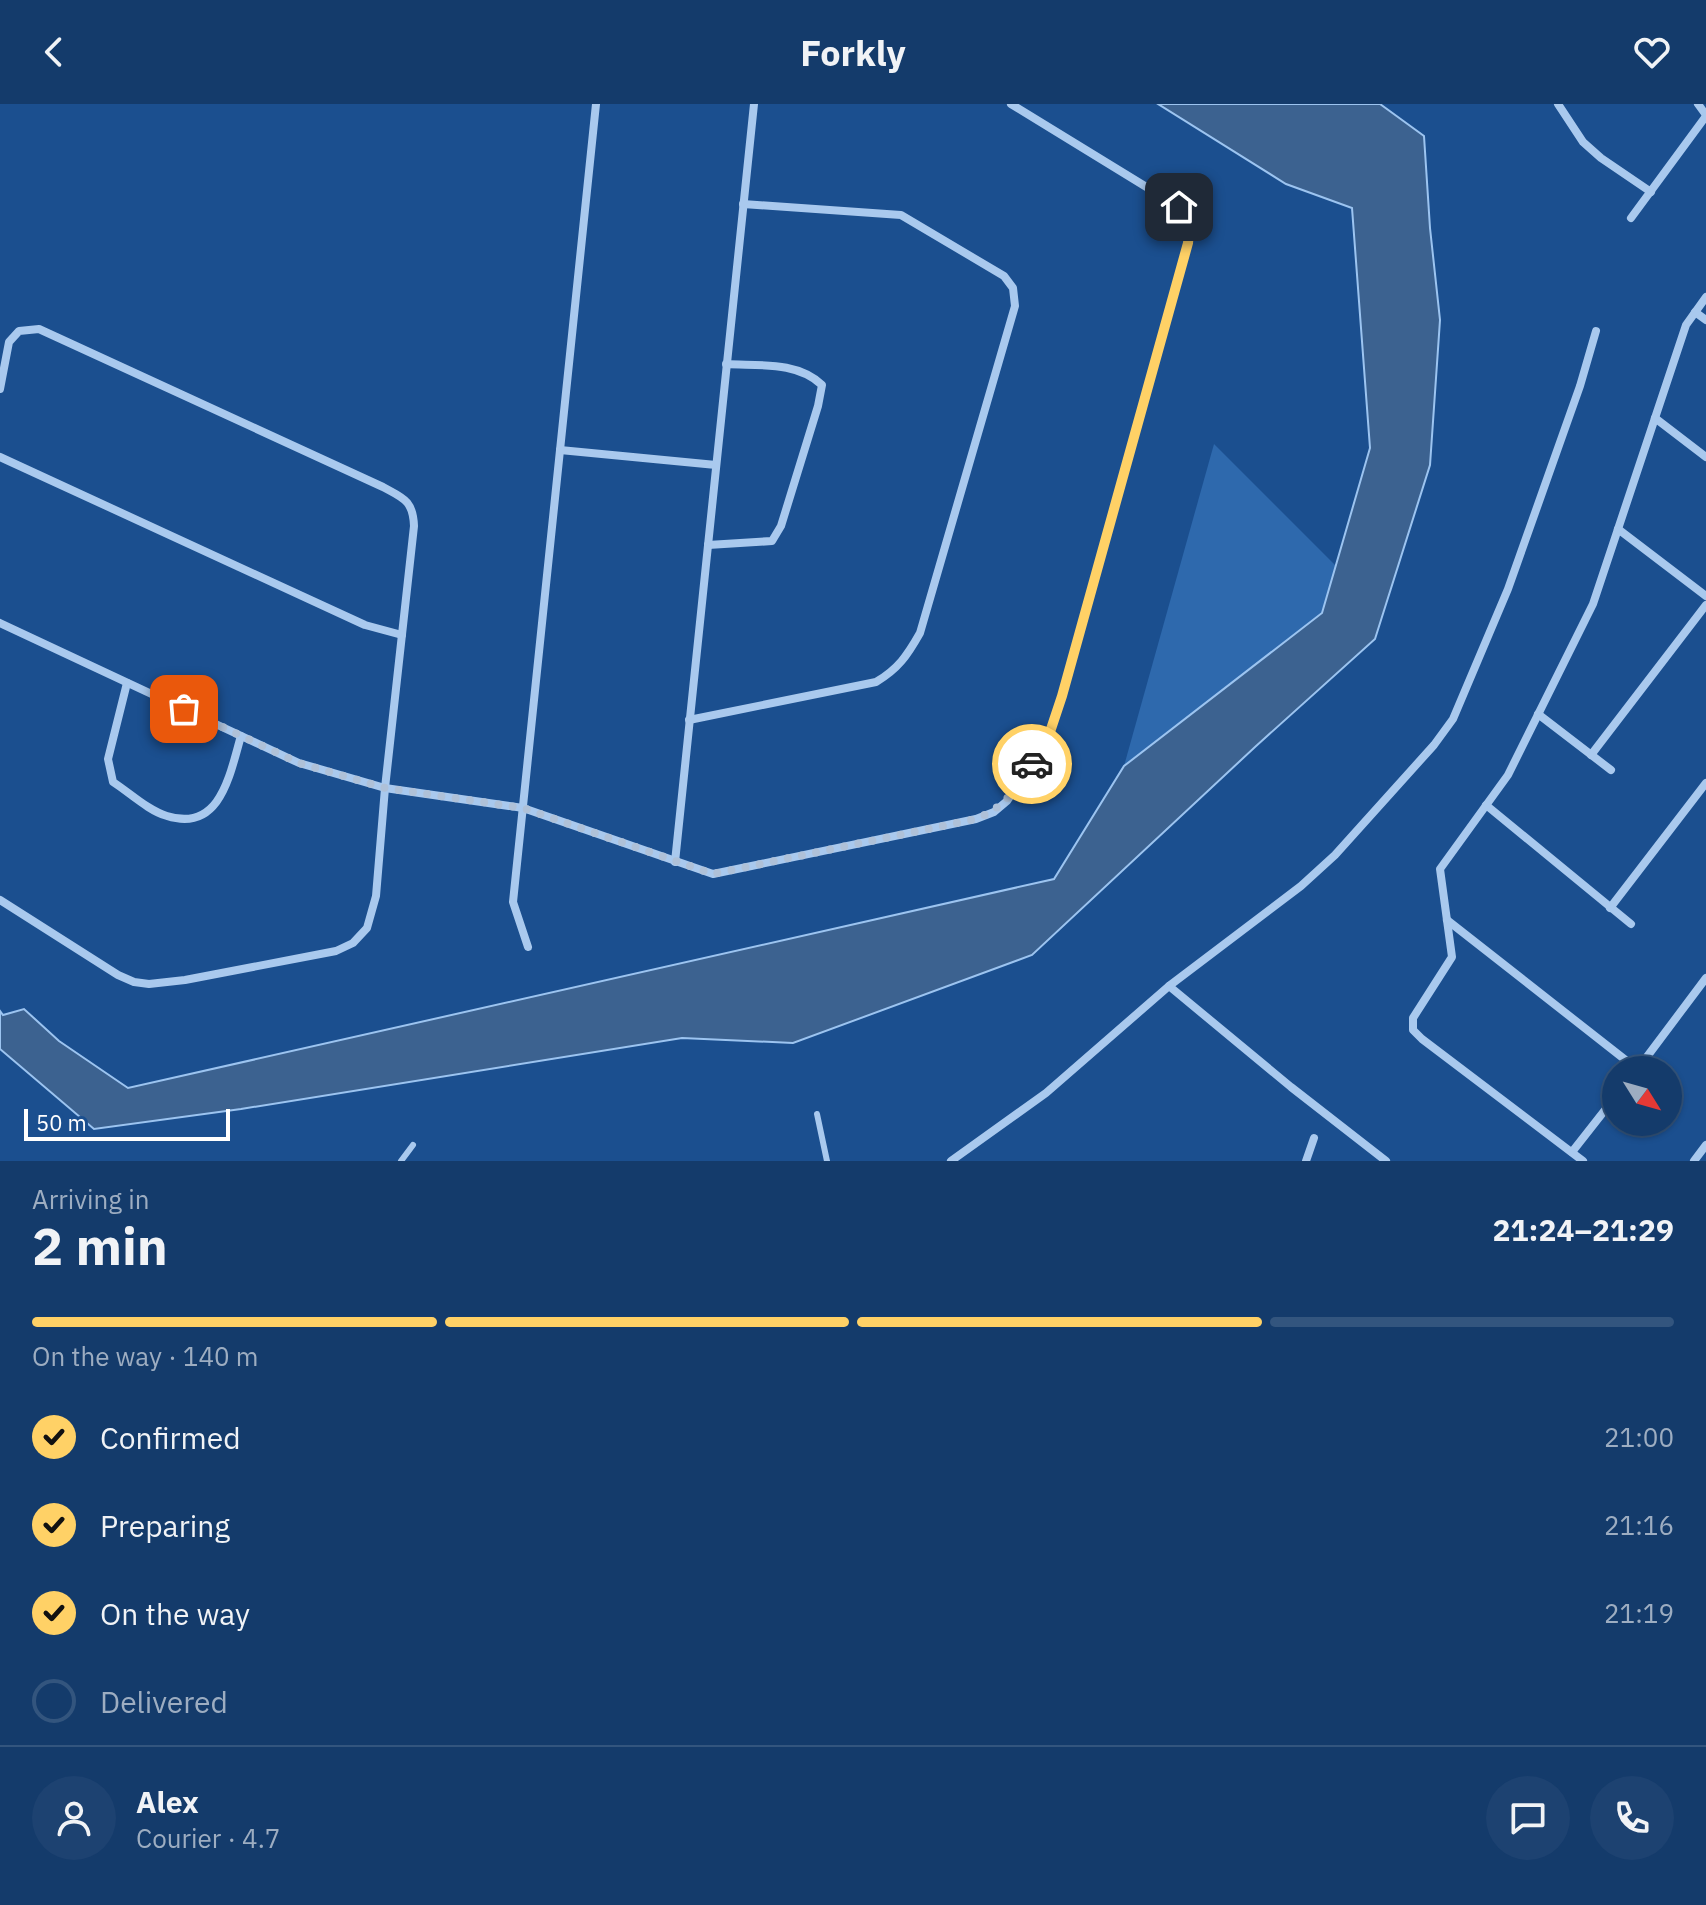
<!DOCTYPE html>
<meta charset="utf-8">
<style>
body{margin:0;font-family:"IBM Plex Sans",sans-serif;background:#1d4271;color:#f1f3f6;height:100vh;display:flex;flex-direction:column;font-size:30px;white-space:nowrap}
*{box-sizing:border-box;margin:0}
p{font-size:26px;color:#9dadc1}
.icon{flex:none;width:44px;height:44px;fill:none;stroke:currentColor;stroke-width:2;stroke-linecap:round;stroke-linejoin:round}
.map{position:relative;height:1057px;overflow:hidden}
.panel{display:flex;flex-direction:column;background:#143b6b;flex:1}
.panel>*{flex:none}
.needle{width:52px;rotate:127deg}
.controls{position:absolute;left:1602px;top:952px;display:grid;gap:16px}
.controls a{display:grid;place-items:center;width:80px;height:80px;border-radius:50%;background:#143b6b;box-shadow:0 2px 6px #0004,0 0 0 2px #33557e;font-size:40px}
.scale{position:absolute;left:24px;bottom:20px;width:206px;box-sizing:border-box;padding-left:8px;border:4px solid #fff;border-top:0;font-size:22px;line-height:28px;white-space:nowrap;color:#fff;-webkit-text-stroke:6px #1b4f8f;paint-order:stroke}
.pin{position:absolute;display:grid;place-items:center;width:68px;height:68px;color:#fff;margin:-34px;border-radius:16px;box-shadow:0 4px 12px #0006}
.courier{position:absolute;display:grid;place-items:center;width:80px;height:80px;margin:-40px;border:6px solid #ffd166;border-radius:50%;background:#fff;color:#222;box-shadow:0 2px 10px #0007}
.head em{font-style:normal;font-weight:800}
.head div{display:flex;flex-direction:column-reverse}
.head{display:flex;align-items:center;justify-content:space-between;height:136px;padding:0 32px}
h1{font-size:52px;font-weight:800;line-height:60px}
.bar{display:grid;grid-template-columns:repeat(4,1fr);gap:12px 8px;align-content:center;height:96px;padding:0 32px}
.bar i{height:10px;border-radius:6px;background:#33557e}
.bar .current{background:#ffd166}
.bar p{grid-column:span 4}
.line{display:flex;align-items:center;gap:20px;padding:0 32px;border-top:2px solid #33557e}
.line div{flex:1}
.round{display:grid;place-items:center;flex:none;width:84px;height:84px;border-radius:42px;background:#1d4271}
ol{padding:0 32px;list-style:none}
li{display:flex;align-items:center;gap:24px;height:88px}
li p{margin-inline-start:auto}
li .icon{padding:8px;border-radius:50%;background:#ffd166;color:#111;stroke-width:4}
li:last-child{color:#9dadc1}
li i{width:44px;height:44px;border:4px solid #33557e;border-radius:50%}
header{display:flex;justify-content:space-between;align-items:center;height:104px;padding:0 32px;background:#143b6b;font-size:36px;font-weight:800}
.map>svg:first-child{display:block}
.green{fill:#2e69ad}
.water{fill:#3c6290;stroke:#9cc4f0;stroke-width:2}
.lines{fill:none;stroke-linecap:round;stroke-linejoin:round}
.lane{stroke:#a9c9ee;stroke-width:6}
.street{stroke:#a9c9ee;stroke-width:8}
.done{stroke:#afc1d8;stroke-width:8;stroke-dasharray:0 14.4}
.route{stroke:#ffd166;stroke-width:10}
</style>
<header><svg class="icon" aria-label="back" viewBox="0 0 24 24"><path d="M15 5l-7 7 7 7"/></svg>Forkly<svg class="icon" aria-label="heart" viewBox="0 0 24 24"><path d="M12 20l-8-8c-3-5 5-10 8-4 3-6 11-1 8 4z"/></svg></header>
<div class="map">
<svg width="1706" height="1057" viewBox="0 0 1706 1057">
<rect width="100%" height="100%" fill="#1b4f8f"/>
<path class="green" d="M1214,340L1336,462L1322,509L1124,662Z"/>
<path class="water" d="M1158,0H1380L1424,32L1430,124L1440,216L1430,361L1375,535L1255,643L1032,851L793,939L682,934L241,1005L94,1025L0,945V907L3,911L24,905L59,937L128,984L1054,775L1124,662L1322,509L1370,344L1352,104L1286,80Z"/>
<g class="lines">
<g class="lane">
<path d="M817,1010L827,1057"/>
<path d="M401,1057L413,1041"/>
</g>
<g class="street">
<path d="M1558,0L1583,38L1601,54L1651,88"/>
<path d="M1698,0L1706,11"/>
<path d="M1631,114L1706,12"/>
<path d="M1695,208L1706,216"/>
<path d="M0,285L9,238L19,227L39,225L383,383C403,394 413,396 414,422L385,684L376,792L367,824L353,839L336,847L185,876L149,880L134,878L118,871L0,796"/>
<path d="M1655,314L1706,353"/>
<path d="M560,346L716,361"/>
<path d="M0,353L365,521L402,531"/>
<path d="M1618,425L1706,492"/>
<path d="M708,441L772,437L781,422L818,302L822,281C797,257 758,262 726,260"/>
<path d="M0,519L299,659L385,684L523,704L713,770L976,715L994,708L1007,697L1046,640L1062,592L1188,139L1190,118L1179,103L1011,0"/>
<path d="M127,579L108,655L113,678C130,689 149,707 167,712C221,729 230,669 241,632"/>
<path d="M1538,610L1611,666"/>
<path d="M689,616L876,578C898,565 907,552 920,529L1015,202L1013,184L1004,172L901,111L743,100"/>
<path d="M1591,651L1706,501"/>
<path d="M1486,701L1631,820"/>
<path d="M675,758L754,0"/>
<path d="M1610,804L1706,679"/>
<path d="M1447,816L1637,965"/>
<path d="M528,843L513,798L596,0"/>
<path d="M1169,882L1291,983L1386,1057"/>
<path d="M1637,966L1706,874"/>
<path d="M1572,1048L1616,992"/>
<path d="M951,1057L1046,989L1169,882L1301,782L1335,751L1434,641L1453,615L1508,485L1580,282L1596,227"/>
<path d="M1306,1057L1314,1034"/>
<path d="M1583,1057L1422,935L1413,926V914L1452,853L1440,765L1508,671L1593,500L1686,221L1706,193"/>
<path d="M1694,1057L1706,1041"/>
</g>
</g>
<g class="lines">
<path class="done" d="M184,605L299,659L385,684L523,704L713,770L976,715C1006,703 1015,685 1032,660"/>
<path class="route" d="M1032,660L1046,640L1062,592L1188,139L1190,118L1179,103"/>
</g>
</svg>
<div class="controls">
<a><svg class="needle" viewBox="-14 -14 28 28"><path d="M0-13l5 13h-10z" fill="#e53935"/><path d="M0 13l5-13h-10z" fill="#9dadc1"/></svg></a>
</div>
<div class="scale">50 m</div>
<div class="pin" style="left:184px;top:605px;background:#ea580c"><svg class="icon" aria-label="bag" viewBox="0 0 24 24"><path d="M5 8h14l-1 12H6zM9 8a3 3 0 0 1 6 0"/></svg></div>
<div class="pin" style="left:1179px;top:103px;background:#1f2937"><svg class="icon" aria-label="home" viewBox="0 0 24 24"><path d="M3 11l9-7 9 7M6 9v11h12V9"/></svg></div>
<div class="courier" style="left:1032px;top:660px"><svg class="icon" aria-label="car" viewBox="0 0 24 24"><path d="M5 17H2v-5l4-1 3-4h7l3 4 3 1v5h-3M9 17h6M6 11h13"/><circle cx="7" cy="17" r="2"/><circle cx="17" cy="17" r="2"/></svg></div>
</div>
<section class="panel">
<div class="head"><div><h1>2 min</h1><p>Arriving in</p></div><em>21:24–21:29</em></div>
<div class="bar"><i class="current"></i><i class="current"></i><i class="current"></i><i></i><p>On the way · 140 m</p></div>
<ol>
<li><svg class="icon" aria-label="check" viewBox="0 0 24 24"><path d="M5 12l5 5 9-10"/></svg>Confirmed<p>21:00</p></li>
<li><svg class="icon" aria-label="check" viewBox="0 0 24 24"><path d="M5 12l5 5 9-10"/></svg>Preparing<p>21:16</p></li>
<li><svg class="icon" aria-label="check" viewBox="0 0 24 24"><path d="M5 12l5 5 9-10"/></svg>On the way<p>21:19</p></li>
<li><i></i>Delivered</li>
</ol>
<div class="line" style="height:144px"><a class="round"><svg class="icon" aria-label="person" viewBox="0 0 24 24"><circle cx="12" cy="8" r="4"/><path d="M4 21q1-7 8-7t8 7"/></svg></a><div><b>Alex</b><p>Courier · 4.7</p></div><a class="round"><svg class="icon" aria-label="chat" viewBox="0 0 24 24"><path d="M4 5h16v11H9l-5 4z"/></svg></a><a class="round"><svg class="icon" aria-label="phone" viewBox="0 0 24 24"><path d="M5 4h4l2 5-3 2q2 4 5 5l2-3 5 2v4C11 20 4 13 5 4z"/></svg></a></div>
</section>
